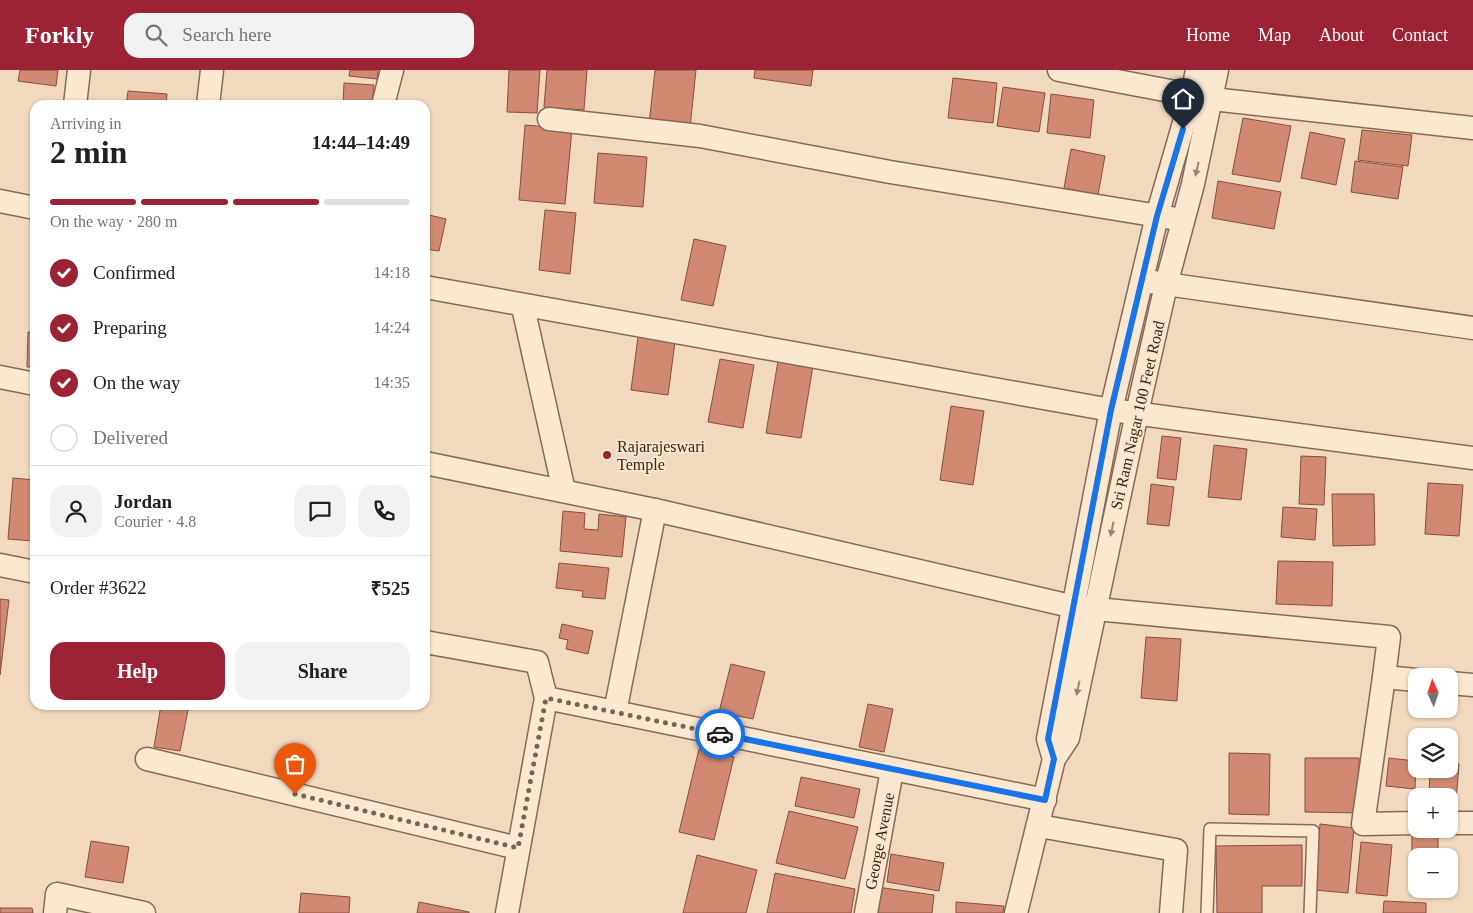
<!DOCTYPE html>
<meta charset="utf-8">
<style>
body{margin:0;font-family:"Times New Roman",serif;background:#f2f2f2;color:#202124;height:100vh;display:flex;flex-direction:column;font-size:19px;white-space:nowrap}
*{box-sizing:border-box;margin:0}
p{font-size:16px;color:#757577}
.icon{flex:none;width:28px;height:28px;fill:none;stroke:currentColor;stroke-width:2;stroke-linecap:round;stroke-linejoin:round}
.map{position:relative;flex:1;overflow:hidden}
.details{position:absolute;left:30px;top:30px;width:400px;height:610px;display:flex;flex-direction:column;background:#fff;border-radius:15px;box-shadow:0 1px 4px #0004}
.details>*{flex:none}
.needle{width:32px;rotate:357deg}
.tools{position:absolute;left:1408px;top:598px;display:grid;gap:10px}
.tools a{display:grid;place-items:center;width:50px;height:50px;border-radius:10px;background:#fff;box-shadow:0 1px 4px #0004;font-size:25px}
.pin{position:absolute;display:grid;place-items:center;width:42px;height:42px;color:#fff;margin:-51px -21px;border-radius:50% 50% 50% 0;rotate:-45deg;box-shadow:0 0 5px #0007}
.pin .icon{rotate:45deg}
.courier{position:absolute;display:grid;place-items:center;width:50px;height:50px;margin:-25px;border:4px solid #1a73e8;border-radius:50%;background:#fff;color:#222;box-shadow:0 1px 6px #0007}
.head em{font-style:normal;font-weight:800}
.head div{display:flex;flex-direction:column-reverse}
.head{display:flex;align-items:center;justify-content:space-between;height:85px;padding:0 20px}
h1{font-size:32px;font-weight:800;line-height:38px}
.bar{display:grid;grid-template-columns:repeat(4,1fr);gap:8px 5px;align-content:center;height:60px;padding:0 20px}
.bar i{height:6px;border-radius:4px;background:#e0e0e0}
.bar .on{background:#9c2236}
.bar p{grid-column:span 4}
.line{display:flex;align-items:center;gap:12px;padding:0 20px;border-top:1px solid #e0e0e0}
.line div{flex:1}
.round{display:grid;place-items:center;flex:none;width:52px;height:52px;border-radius:15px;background:#f2f2f2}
ol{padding:0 20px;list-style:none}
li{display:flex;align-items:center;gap:15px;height:55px}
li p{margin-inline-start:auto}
li .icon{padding:5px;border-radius:50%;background:#9c2236;color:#fff;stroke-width:4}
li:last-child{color:#757577}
li i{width:28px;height:28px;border:2px solid #e0e0e0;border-radius:50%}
.action{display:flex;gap:10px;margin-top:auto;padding:10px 20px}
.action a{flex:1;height:58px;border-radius:15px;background:#9c2236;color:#fff;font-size:20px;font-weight:800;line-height:58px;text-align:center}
.action a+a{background:#f2f2f2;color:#202124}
header{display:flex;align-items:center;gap:30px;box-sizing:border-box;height:70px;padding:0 25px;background:#9c2236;color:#fff}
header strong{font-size:24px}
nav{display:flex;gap:28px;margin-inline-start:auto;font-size:18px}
.search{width:350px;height:45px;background:#f2f2f2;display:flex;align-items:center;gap:12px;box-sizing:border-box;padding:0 18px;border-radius:15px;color:#757577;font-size:19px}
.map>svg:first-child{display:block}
.building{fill:#d18a71;stroke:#8a4d3a}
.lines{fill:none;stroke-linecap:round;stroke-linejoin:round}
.service-casing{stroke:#896956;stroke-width:14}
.minor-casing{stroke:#896956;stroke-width:25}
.service{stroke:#fbe8d1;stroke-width:11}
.minor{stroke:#fbe8d1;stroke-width:22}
.oneway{fill:#9a8676}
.done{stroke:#786454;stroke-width:5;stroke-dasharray:0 9}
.route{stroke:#1a73e8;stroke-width:6}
.poi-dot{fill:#9c2236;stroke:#f7e5ce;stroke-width:2}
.labels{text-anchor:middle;stroke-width:4;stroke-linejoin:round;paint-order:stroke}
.street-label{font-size:16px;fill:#38251b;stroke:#f7e5ce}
.poi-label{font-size:16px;fill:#38251b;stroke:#f7e5ce;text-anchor:start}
</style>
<header>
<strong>Forkly</strong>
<div class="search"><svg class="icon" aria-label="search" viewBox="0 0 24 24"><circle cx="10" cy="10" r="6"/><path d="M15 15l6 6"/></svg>Search here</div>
<nav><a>Home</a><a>Map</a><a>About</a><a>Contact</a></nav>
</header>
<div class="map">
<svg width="1473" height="843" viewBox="0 0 1473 843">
<rect width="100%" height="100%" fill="#f0d9be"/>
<g class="building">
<path d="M20,0H58L56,16L18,11Z"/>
<path d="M350,0H378L377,9L349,6Z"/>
<path d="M509,0H540L537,43L507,42Z"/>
<path d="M547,0H587L584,40L544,37Z"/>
<path d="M655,0H696L690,58L649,54Z"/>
<path d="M755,0H813L811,16L754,8Z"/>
<path d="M953,8L997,13L993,53L948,48Z"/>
<path d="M344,13L374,15L372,35H343Z"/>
<path d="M1003,17L1045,23L1039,62L997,56Z"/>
<path d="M128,21L167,24L166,35H126Z"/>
<path d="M1051,24L1094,30L1090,68L1047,63Z"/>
<path d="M1243,48L1291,56L1280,112L1232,104Z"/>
<path d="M525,55L572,59L565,134L519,130Z"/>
<path d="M1362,60L1412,65L1408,96L1358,90Z"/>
<path d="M1310,62L1345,69L1336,115L1301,108Z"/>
<path d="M1071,79L1105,86L1098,125L1064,118Z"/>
<path d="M598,83L647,87L643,137L594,133Z"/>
<path d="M1355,91L1403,97L1398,129L1351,122Z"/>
<path d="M1218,111L1281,122L1274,159L1212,148Z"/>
<path d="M545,140L576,143L570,204L539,200Z"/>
<path d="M425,144L446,149L439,181L425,179Z"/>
<path d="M694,169L726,176L713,236L681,230Z"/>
<path d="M28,262L35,263V297H27Z"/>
<path d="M638,267L675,272L668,325L631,320Z"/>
<path d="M720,289L754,295L743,358L708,352Z"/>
<path d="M778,291L813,296L801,368L766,363Z"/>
<path d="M951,336L984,341L973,415L940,410Z"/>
<path d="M1162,366L1181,368L1176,410L1157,408Z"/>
<path d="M1214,375L1247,379L1241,430L1208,427Z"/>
<path d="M1301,386L1326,387L1324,435L1299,434Z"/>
<path d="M13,408L35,410V482L32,481L33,471L8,469Z"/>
<path d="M1428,413L1463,415L1459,466L1425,464Z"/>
<path d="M1151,414L1174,417L1169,456L1147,454Z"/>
<path d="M1332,424H1374L1375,475L1333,476Z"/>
<path d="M1283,437L1317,439L1315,470L1281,467Z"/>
<path d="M563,441L585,443L584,459L598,460L599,444L626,447L622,487L560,481Z"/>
<path d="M1278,491L1333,492L1332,536L1276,534Z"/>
<path d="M559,493L609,498L605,529L582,527L583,521L556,518Z"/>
<path d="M0,529L9,530L0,605Z"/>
<path d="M562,554L593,561L588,584L566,579L568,570L559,568Z"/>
<path d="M1146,567L1181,569L1177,631L1141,628Z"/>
<path d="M731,594L765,602L753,649L733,645V649L718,646Z"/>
<path d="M868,634L893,639L884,682L859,677Z"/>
<path d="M161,635L188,640L180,681L154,677Z"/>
<path d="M699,679L734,687L714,770L679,762Z"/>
<path d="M1229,683L1270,684L1269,745L1229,744Z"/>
<path d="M1305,688H1359V743L1305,742Z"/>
<path d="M1389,688L1416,691L1415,719L1386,716Z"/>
<path d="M1449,693L1459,694L1456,732H1449V726H1429L1430,699H1449Z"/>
<path d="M801,707L860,719L854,748L795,736Z"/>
<path d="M789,741L858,757L845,809L776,793Z"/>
<path d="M1320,754L1354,758L1348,823L1314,820Z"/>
<path d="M1412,766H1438V786H1416V819H1438V824L1411,825Z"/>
<path d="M91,771L129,777L123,813L85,807Z"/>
<path d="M1361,772L1392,775L1387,826L1356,823Z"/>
<path d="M1302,775V816H1262V843H1217L1216,776Z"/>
<path d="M891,784L944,793L939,821L887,812Z"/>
<path d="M697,785L757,800L746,843H683Z"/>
<path d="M775,803L855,819L851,843H767Z"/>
<path d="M877,817L934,825L932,843H873Z"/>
<path d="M301,823L350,827L349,843H299Z"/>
<path d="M1384,831L1426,833V843H1383Z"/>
<path d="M419,832L469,842V843H417Z"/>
<path d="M956,832L1004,836L1003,843H956Z"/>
<path d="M0,838H32L33,843H0Z"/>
</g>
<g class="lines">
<defs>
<path id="service" d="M1207,843L1210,759L1313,761L1310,843"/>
<g id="minor">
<path d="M1059,0L1212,29L1473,58"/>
<path d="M75,35L79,0"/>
<path d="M208,35L212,0"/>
<path d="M383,35L392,0"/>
<path d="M549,49L700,66L890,102L1171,148"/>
<path d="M0,131L35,138"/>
<path d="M1152,212L1473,258"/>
<path d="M425,217L1111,340L1473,388"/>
<path d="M523,237L564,421"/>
<path d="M0,307L35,314"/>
<path d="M425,393L655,440L1075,537L1389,567L1384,607L1416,610"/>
<path d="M0,495L35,502"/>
<path d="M425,572L537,592L546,628"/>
<path d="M1384,607L1363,754L1416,753"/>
<path d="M1449,613L1473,615"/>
<path d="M615,642L655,440"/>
<path d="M147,689L518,778"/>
<path d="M1054,689L1048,669L1111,340L1157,146L1192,25L1197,0"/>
<path d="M1449,753H1473"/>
<path d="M1039,756L1176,780L1171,843"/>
<path d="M55,843L57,824L144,843"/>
<path d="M507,843L546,628L1045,730"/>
<path d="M866,843L892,700"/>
<path d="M1016,843L1054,689L1068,668L1137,343L1166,215L1193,114L1217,0"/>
</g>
</defs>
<use href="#service" class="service-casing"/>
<use href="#minor" class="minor-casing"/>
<use href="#service" class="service"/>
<use href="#minor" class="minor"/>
</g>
<defs><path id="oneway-solid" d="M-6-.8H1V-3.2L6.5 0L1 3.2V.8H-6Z" transform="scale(1.25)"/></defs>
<g class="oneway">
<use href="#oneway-solid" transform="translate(1197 99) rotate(103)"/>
<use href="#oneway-solid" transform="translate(1112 459) rotate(102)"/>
<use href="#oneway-solid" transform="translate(1078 618) rotate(102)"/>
</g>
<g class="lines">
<path class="done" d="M295,724L518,778L546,628L720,664"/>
<path class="route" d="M720,664L1045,730L1054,689L1048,669L1111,340L1157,146L1183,59"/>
</g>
<circle class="poi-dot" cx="607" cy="385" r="5"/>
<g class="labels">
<g class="street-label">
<text transform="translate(1137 345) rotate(-77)" y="6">Sri Ram Nagar 100 Feet Road</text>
<text transform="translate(879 771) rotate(-79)" y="6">George Avenue</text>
</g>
<g class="poi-label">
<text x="617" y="382">Rajarajeswari<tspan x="617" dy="18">Temple</tspan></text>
</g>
</g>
</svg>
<div class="tools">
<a><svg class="needle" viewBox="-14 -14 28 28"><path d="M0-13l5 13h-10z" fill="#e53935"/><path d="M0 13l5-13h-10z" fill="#757577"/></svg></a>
<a><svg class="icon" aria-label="layers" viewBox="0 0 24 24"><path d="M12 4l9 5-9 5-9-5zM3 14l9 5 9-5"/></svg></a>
<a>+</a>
<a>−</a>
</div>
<div class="pin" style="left:295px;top:724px;background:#ea580c"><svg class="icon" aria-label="bag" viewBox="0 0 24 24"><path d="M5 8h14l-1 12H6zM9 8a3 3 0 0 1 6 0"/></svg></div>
<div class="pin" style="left:1183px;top:59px;background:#1f2937"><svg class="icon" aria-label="home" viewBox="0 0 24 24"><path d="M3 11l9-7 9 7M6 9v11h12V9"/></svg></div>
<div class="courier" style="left:720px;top:664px"><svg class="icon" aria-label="car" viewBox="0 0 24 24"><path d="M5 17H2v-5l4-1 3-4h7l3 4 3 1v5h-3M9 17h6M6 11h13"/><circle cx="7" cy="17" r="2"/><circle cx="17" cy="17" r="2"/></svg></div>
<section class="details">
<div class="head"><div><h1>2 min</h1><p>Arriving in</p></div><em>14:44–14:49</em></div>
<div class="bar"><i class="on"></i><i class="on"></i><i class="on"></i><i></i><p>On the way · 280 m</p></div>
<ol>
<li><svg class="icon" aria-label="check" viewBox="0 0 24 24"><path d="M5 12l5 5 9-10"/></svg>Confirmed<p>14:18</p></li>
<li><svg class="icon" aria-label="check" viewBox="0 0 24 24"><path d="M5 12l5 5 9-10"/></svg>Preparing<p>14:24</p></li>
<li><svg class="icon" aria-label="check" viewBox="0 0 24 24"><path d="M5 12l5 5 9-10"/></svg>On the way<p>14:35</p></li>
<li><i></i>Delivered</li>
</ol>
<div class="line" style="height:90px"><a class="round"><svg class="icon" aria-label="person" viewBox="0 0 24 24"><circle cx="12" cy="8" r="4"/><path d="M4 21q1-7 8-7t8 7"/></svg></a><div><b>Jordan</b><p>Courier · 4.8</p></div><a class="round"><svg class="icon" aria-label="chat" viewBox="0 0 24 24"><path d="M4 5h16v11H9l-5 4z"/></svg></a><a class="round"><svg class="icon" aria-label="phone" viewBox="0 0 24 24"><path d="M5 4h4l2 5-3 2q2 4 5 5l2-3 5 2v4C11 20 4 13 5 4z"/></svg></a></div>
<div class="line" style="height:65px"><div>Order #3622</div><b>₹525</b></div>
<div class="action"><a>Help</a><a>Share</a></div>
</section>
</div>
